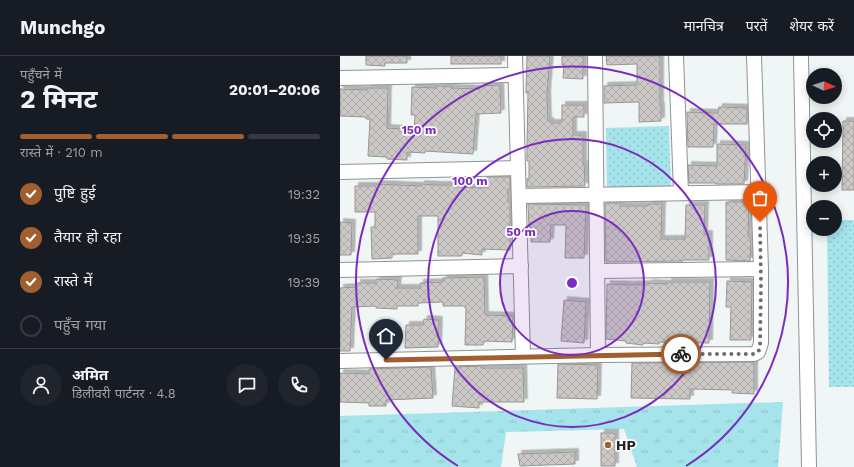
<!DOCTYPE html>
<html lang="hi">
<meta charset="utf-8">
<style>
body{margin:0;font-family:"Work Sans","Noto Sans Devanagari",sans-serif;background:#20242c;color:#f1f3f6;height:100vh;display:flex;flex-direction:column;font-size:15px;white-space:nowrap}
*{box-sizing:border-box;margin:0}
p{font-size:13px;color:#9ea1a6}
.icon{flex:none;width:22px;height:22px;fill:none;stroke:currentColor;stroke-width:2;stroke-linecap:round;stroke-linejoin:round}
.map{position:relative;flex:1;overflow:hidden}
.sheet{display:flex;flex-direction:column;background:#171b24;width:340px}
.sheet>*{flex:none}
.needle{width:26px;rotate:93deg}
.tools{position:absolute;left:466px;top:12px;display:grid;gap:8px}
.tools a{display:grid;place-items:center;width:36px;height:36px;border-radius:50%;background:#171b24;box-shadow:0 2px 10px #0003;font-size:20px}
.pin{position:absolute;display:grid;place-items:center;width:34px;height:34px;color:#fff;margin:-41px -17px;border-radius:50% 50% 50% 0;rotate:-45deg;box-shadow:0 0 4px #0007}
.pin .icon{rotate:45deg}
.courier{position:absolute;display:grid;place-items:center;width:40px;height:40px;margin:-20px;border:3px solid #a15e2e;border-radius:50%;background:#fff;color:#222;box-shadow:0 1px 5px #0007}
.summary em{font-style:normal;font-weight:700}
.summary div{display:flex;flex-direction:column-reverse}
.summary{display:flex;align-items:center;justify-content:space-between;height:68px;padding:0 20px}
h1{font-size:26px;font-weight:700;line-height:30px}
.bar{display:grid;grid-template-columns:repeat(4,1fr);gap:6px 4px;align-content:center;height:48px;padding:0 20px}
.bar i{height:5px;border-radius:3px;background:#363941}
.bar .active{background:#a15e2e}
.bar p{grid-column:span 4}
.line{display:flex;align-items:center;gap:10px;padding:0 20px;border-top:1px solid #363941}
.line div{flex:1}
.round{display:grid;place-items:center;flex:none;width:42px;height:42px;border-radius:21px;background:#20242c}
ol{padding:0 20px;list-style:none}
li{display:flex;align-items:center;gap:12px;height:44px}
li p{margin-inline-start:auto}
li .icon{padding:4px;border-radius:50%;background:#a15e2e;color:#fff;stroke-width:4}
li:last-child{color:#9ea1a6}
li i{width:22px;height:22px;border:2px solid #363941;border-radius:50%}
header{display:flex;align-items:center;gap:24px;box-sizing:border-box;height:56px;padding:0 20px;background:#171b24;border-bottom:1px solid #363941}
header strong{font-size:19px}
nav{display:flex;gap:22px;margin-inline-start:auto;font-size:14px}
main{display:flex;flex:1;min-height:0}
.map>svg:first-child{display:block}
.grass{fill:url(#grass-tufts)}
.park{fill:url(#park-dots)}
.building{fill:url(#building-cross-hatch);stroke:#999694;filter:url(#shadow)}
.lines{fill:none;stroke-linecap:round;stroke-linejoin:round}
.minor-casing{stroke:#8f9393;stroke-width:16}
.minor{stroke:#fff;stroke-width:14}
.done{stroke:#6b6e6e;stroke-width:4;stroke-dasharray:0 7.2}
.route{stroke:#a15e2e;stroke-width:5}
.ring{fill:none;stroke:#7b2cbf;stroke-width:2}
.poi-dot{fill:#a15e2e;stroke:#fff;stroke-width:1.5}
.labels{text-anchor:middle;stroke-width:3.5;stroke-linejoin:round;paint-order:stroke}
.poi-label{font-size:14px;font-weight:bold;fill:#232525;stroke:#fff;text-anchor:start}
.centre{fill:#7b2cbf;stroke:#fff;stroke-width:2}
.ring-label{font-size:12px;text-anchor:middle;font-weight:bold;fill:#7b2cbf;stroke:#fff;stroke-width:3.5;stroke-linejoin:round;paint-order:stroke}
</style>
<header>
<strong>Munchgo</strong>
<nav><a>मानचित्र</a><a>परतें</a><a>शेयर करें</a></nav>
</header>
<main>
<section class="sheet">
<div class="summary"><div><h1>2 मिनट</h1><p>पहुँचने में</p></div><em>20:01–20:06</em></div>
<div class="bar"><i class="active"></i><i class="active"></i><i class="active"></i><i></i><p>रास्ते में · 210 m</p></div>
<ol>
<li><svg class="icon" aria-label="check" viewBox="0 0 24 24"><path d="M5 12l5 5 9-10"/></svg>पुष्टि हुई<p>19:32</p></li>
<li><svg class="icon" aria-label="check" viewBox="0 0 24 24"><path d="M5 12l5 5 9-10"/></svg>तैयार हो रहा<p>19:35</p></li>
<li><svg class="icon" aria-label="check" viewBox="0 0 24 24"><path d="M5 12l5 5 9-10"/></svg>रास्ते में<p>19:39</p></li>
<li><i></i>पहुँच गया</li>
</ol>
<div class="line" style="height:72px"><a class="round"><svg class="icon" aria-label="person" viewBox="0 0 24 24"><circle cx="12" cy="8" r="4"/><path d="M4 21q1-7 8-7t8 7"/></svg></a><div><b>अमित</b><p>डिलीवरी पार्टनर · 4.8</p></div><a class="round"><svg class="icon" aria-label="chat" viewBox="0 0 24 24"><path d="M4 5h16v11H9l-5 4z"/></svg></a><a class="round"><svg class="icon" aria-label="phone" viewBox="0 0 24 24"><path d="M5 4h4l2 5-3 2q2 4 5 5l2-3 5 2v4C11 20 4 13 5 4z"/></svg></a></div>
</section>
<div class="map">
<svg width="514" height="411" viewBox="0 0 514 411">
<defs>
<pattern id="grass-tufts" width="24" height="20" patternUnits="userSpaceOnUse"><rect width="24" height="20" fill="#a4e4ea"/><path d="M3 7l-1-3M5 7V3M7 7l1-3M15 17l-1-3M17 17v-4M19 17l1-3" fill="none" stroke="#8dc3c9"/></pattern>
<pattern id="park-dots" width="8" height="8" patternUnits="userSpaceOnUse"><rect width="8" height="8" fill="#a4e4ea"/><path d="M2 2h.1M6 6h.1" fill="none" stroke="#8dc3c9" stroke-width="1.8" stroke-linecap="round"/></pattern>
<pattern id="building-cross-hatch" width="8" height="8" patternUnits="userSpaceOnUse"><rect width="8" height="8" fill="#cbc8c6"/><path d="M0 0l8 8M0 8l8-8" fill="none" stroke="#aeacaa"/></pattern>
<filter id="shadow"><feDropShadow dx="3.5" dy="-3.5" stdDeviation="0" flood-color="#0004"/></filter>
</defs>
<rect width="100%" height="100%" fill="#f0f5f5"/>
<path class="grass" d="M443,346L438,411H297L284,373L166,376L161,411H0V360Z"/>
<g class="park">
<path d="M329,70L331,134L267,135L266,72Z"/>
<path d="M495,164H514V331H489L487,173H495Z"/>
</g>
<g class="building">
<path d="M26,0H67V7H45V10L26,9Z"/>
<rect x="111" y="0" width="50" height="8"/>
<path d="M187,0H210L207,38L208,65H210V67H220V65H222V49H244V61H233V79H243V108L244,107L245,130L187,131V123L189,122V105H187V91L188,37H186Z"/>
<path d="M222,0H243V23L223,22L224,9H222Z"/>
<path d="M266,0H320V50H321V65L299,66V46L264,47V30L297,29V8L267,9Z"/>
<path d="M160,29L161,57L136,58L133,98L85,95V97L67,96V104L47,103V101L28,100L30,63H26V61L0,60V33L27,34V32H48L47,72L74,74L75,59H71L72,31L96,32V30L112,31V32L140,33V30Z"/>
<path d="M379,51L407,52V68H374L373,91H348L347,56L378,57Z"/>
<path d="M503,65H514V134H502Z"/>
<path d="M377,88L406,89L404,128H376V127H349L348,109L377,110Z"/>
<path d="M146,121H170V133H168V146H170V194L142,193V199L122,197V200H98V160H78V198H52V202L32,203L31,171H35V156H15V130H36V128L81,130V128L97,129H118V131L146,132Z"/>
<path d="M386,146H409L408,181H411L410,205L386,204Z"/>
<path d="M265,147H280V150H308V148H322L321,183H345L346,149H365L364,178H369V204H343V205L266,206Z"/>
<path d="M188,148L246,149L244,202H225L226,169H211L210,186H191V171H189Z"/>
<path d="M0,166L12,167L11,199H0Z"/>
<path d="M144,221L145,259L173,260L172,286L144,285L143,289H125L126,252H125V250H103V246L78,247V250H57V253L36,252V250L12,251L10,295H0V232L17,231V227H36V223L58,224L57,232H80V227L103,226V222Z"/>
<path d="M387,225L412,226L411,284H390L391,251H386Z"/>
<path d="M328,226H370L369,287L319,286V288L303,287V289L286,287V285L266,283L267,228L290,229L309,228V227L328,228Z"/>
<path d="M224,244L246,246L244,287L221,285Z"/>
<path d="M84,263L99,264L98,291L65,292L66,269H83Z"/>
<path d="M414,306V338L392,337L393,334L350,333V343L291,342L292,307Z"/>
<path d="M218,308L258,309L257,343L217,342Z"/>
<path d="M141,310V312H183L184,346H139V352L112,350L115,311Z"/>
<path d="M91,311L93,342L46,344V350H29V347L0,346V317L29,318V313Z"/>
<rect x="261" y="377" width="14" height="33"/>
<path d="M235,396V408L180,410L178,398Z"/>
</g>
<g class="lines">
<defs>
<g id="minor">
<path d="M175,0L183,300"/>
<path d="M255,0L258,299"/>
<path d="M336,0L341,137"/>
<path d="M461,0L469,411"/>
<path d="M0,22L175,19"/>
<path d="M0,116L178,112"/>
<path d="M179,140L419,136"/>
<path d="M0,214L181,210"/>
<path d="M257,215L421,213"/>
<path d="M0,305L258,299L414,298L418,296L421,287V213L414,0"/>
</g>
</defs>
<use href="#minor" class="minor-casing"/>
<use href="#minor" class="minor"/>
</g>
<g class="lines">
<path class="done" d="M341,298H414L418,296L420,292L421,228L420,166"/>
<path class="route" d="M46,304L341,298"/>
</g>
<circle cx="232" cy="227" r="72" fill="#7b2cbf" fill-opacity=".12"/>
<g class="ring">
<circle cx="232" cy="227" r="72"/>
<circle cx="232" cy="227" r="144"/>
<path d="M118 410A216 216 0 1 1 346 410"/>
</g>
<circle class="poi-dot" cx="268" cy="389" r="4"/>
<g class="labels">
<g class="poi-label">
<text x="276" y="394">HP</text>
</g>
</g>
<circle cx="232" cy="227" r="6" class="centre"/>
<g class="ring-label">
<text x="79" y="78">150 m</text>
<text x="130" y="129">100 m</text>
<text x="181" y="180">50 m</text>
</g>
</svg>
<div class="tools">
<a><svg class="needle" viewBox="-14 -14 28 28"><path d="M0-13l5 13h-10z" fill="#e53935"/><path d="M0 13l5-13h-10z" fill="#9ea1a6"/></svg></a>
<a><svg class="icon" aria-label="locate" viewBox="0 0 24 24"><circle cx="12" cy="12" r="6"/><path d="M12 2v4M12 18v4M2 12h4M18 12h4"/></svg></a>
<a>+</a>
<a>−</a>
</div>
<div class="pin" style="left:420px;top:166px;background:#ea580c"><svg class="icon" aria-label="bag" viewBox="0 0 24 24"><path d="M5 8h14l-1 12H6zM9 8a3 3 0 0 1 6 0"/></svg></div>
<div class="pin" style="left:46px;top:304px;background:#1f2937"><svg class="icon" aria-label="home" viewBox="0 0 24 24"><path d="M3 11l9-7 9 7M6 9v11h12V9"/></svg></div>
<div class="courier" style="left:341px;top:298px"><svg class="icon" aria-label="bike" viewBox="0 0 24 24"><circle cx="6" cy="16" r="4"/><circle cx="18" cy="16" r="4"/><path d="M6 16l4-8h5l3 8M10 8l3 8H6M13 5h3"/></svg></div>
</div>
</main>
